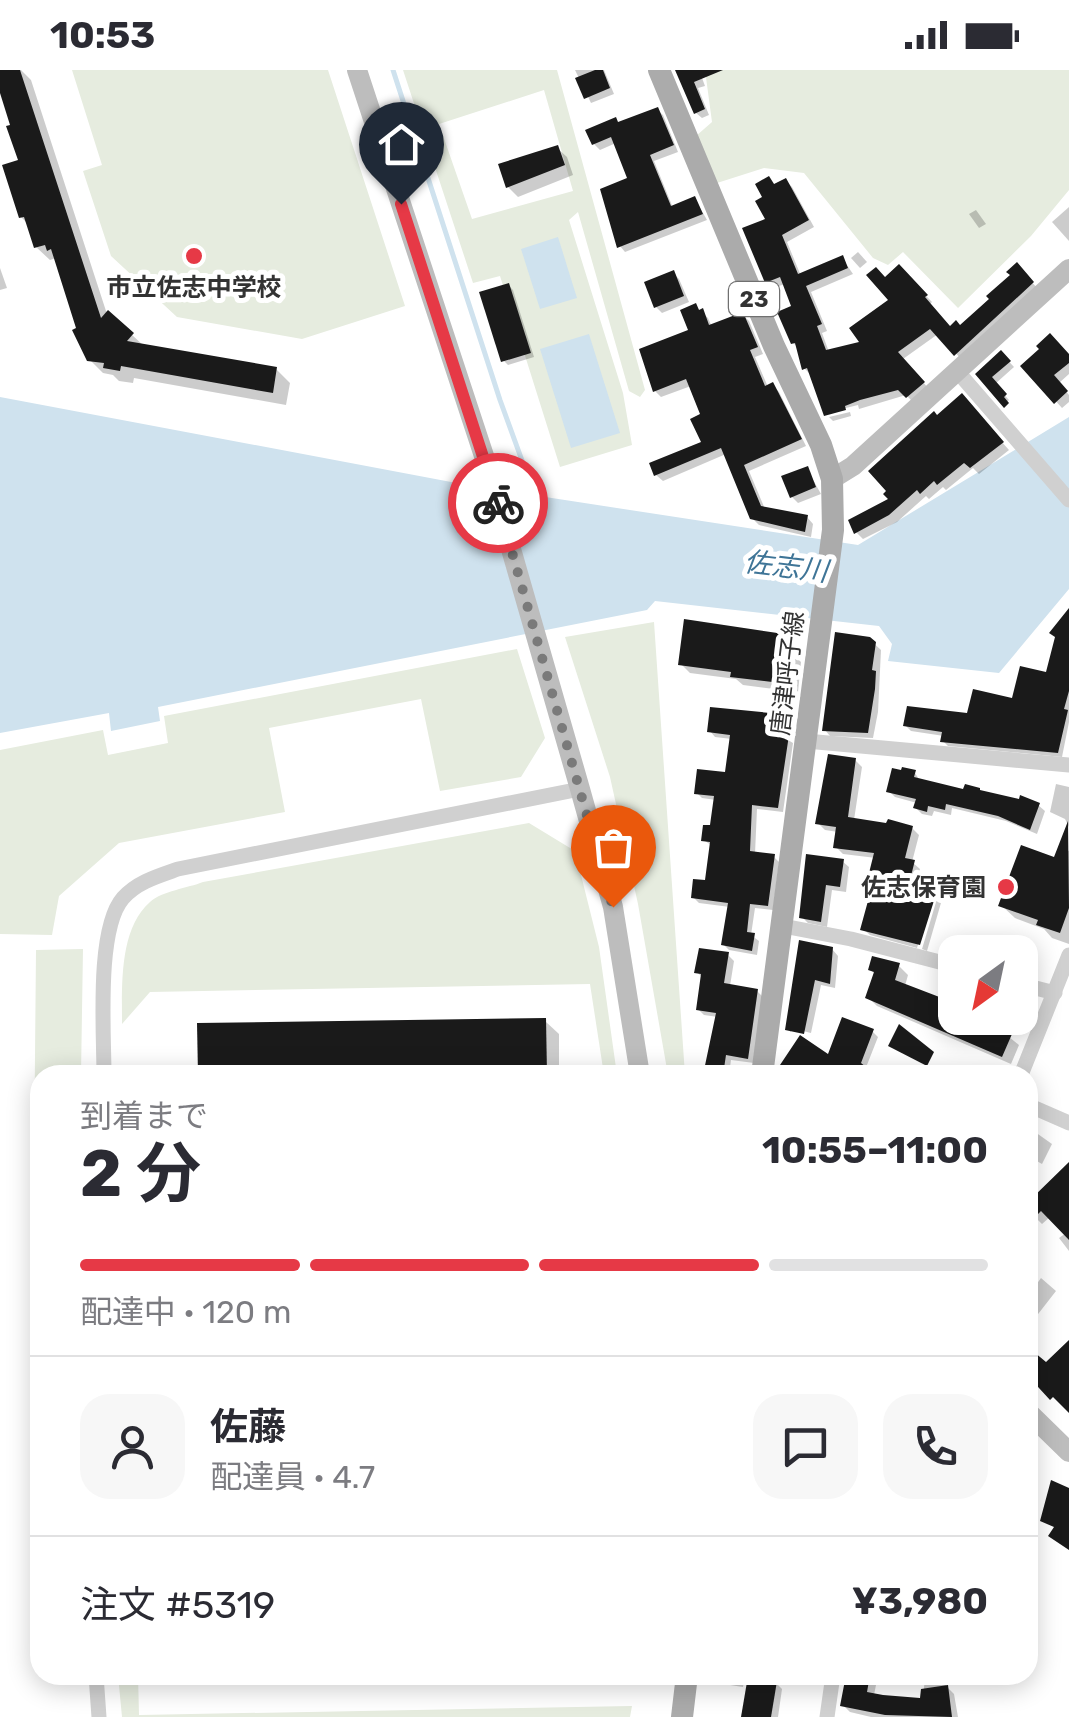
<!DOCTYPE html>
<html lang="ja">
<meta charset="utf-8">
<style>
body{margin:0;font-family:Rubik,"Noto Sans JP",sans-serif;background:#f7f7f7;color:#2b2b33;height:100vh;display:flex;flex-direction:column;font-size:38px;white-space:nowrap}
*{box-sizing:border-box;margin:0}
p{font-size:32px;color:#7c7c81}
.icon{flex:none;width:55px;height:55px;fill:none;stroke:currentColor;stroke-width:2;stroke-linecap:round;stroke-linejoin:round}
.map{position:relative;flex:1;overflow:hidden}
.sheet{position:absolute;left:30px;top:995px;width:1008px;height:620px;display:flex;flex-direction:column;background:#fff;border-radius:30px;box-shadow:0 5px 25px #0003}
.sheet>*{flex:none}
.needle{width:65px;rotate:213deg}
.controls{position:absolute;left:938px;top:865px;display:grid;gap:20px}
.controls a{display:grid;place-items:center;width:100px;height:100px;border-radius:20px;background:#fff;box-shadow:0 5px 25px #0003;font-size:50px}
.pin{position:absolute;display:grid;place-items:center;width:85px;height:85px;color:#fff;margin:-102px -42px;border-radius:50% 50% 50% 0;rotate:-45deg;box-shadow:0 0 10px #0007}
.pin .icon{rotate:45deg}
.courier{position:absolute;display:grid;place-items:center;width:100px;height:100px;margin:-50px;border:8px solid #e63946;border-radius:50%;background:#fff;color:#222;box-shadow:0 2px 12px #0007}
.head em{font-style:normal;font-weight:700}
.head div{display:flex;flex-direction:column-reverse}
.head{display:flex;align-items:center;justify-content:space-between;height:170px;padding:0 50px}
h1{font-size:65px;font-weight:700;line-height:75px}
.bar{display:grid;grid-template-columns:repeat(4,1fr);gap:15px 10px;align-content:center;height:120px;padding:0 50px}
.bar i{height:12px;border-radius:8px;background:#e1e1e2}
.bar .selected{background:#e63946}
.bar p{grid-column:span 4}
.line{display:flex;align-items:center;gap:25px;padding:0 50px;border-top:2px solid #e1e1e2}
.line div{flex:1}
.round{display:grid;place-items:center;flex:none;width:105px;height:105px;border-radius:30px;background:#f7f7f7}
.status{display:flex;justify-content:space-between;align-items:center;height:70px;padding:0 50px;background:#fff;direction:ltr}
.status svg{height:28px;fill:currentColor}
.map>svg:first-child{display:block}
.green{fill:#e6ecdf;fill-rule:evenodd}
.water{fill:#cfe2ee}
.shadow{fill:#0003}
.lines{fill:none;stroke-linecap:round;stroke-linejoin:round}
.stream{stroke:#cfe2ee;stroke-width:5}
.building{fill:#1a1a1a}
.street{stroke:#d0d0d0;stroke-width:15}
.secondary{stroke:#bdbdbd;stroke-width:20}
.primary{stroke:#ababab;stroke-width:22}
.done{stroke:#7a7a7a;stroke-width:10;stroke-dasharray:0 18}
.route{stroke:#e63946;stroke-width:12}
.poi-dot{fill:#e63946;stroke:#fff;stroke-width:4}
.labels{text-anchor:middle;stroke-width:10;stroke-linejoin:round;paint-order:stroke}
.shield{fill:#fff;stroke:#707070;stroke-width:2.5}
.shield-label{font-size:22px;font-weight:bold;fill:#333}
.poi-label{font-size:25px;font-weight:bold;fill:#333;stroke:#fff}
.street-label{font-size:25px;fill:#333;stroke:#fff}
.water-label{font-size:28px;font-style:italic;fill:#3f7597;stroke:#fff}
</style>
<div class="status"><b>10:53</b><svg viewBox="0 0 49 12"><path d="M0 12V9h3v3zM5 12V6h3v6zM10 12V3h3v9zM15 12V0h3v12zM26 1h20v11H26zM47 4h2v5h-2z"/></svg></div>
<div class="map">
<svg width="1069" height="1647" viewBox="0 0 1069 1647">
<rect width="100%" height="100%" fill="#fff"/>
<g class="green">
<path d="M72,0H328L405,236L302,269L177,247L111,186L83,101L102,95Z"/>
<path d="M403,0H557L645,320L640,327L629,321L578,142L569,150L623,323L632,375L560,397L500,206L473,213ZM544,20L573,121L472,149L439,54Z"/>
<path d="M705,0H1069V120L1031,166L958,238L903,182L888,195L873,188L804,103L764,98L717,113L696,66L712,52Z"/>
<path d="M654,552L685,1005H668L638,834L610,707L565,567Z"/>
<path d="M517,579L545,668L521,707L440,721L421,629L269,658L285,742L119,773L59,826L52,865L0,864V680L103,660L108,685L168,673L164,646Z"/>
<path d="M529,753L575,781L599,877L617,1005H604L590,914L150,922L122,954C122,916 119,859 150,832C162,821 188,818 203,812Z"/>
<path d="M83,879L81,1005H40V1305H32L36,880Z"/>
<path d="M118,1605H138L139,1645L632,1636L630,1647H122Z"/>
</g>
<g class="water">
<path d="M558,167L577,228L540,239L521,179Z"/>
<path d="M589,264L620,363L571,378L540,279Z"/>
<path d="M0,327L467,415L858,475L1069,347V519L999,603L888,591L892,574L879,556L655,531L647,540L158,637L160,651L111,661L109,643L0,663Z"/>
</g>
<g class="shadow">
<path d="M6,0H21L31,10L106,241L144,276L276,299L290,313L286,335L134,308L133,313L119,311L113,305L103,303L89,289L56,188L50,190L36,177L30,156L21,147V92L0,17V2Z"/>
<path d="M575,0H604L614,24L591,33Z"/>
<path d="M678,0H699L705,16L698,18L709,45L702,48L696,43Z"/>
<path d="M657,40L663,45L678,82L654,91L673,138L695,129L707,150L625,182L620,176L631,109L616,73L600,80L594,74L620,54Z"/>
<path d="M557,78L567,87L573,105L518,127L508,117Z"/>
<path d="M769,109L776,116L786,111L792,117L814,157L787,172L801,206L842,188L853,204L811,222L827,261L822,263L829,282L863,273L891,230L885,210L899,198L932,232L929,235L950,259L960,258L1013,205L1017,196L1039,220L962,290L938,264L903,289L929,319L914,333L906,325L859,339L858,335L826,343L811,305L804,298L799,278L793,273L795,237L785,214L773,218L767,212L769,150L765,128Z"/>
<path d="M1069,137V171L1052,152Z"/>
<path d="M976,140L986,154L979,158L969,144Z"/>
<path d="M858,182L867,192L860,198L851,188Z"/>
<path d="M0,198L7,218L0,220Z"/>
<path d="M673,203L679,209L689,232L662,243L656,237Z"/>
<path d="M509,216L513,220L534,287L508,295L504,291Z"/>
<path d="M695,236L708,248L712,257L743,245L749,251L763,284L755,287L768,317L773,315L779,322L806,376L749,401L765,439L807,447L813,454L811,467L759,455L752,448L726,384L663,411L656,405L704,373L703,346L691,316L661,327L655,321L691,261Z"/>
<path d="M1001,283L1014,297L995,314L1009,330L1004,334L978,304Z"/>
<path d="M1069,287V304L1059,313L1069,325V332L1062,338L1024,296Z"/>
<path d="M968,334L1009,380L979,404L973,398L946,420L943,417L929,429L926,426L897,452L863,469L856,462L892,430L937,348Z"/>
<path d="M850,342L851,346L833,351L829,347Z"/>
<path d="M807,399L821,424L798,433L792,427Z"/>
<path d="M1069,555V652L1062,687L948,676L943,671L944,666L911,661L906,656L969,646L1014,631L1048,605Z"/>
<path d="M790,567L799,577L798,589L801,592L798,622L743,615L736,609L690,603L681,594Z"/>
<path d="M869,569L881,580L878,642L873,668L830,666L825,660Z"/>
<path d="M780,646L785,652L783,667L793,673L783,742L757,739L755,784L774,787L779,792L773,840L755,838L751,865L759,871L757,885L729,880L724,875L730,837L699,833L693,827L708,813L712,776L704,770L712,758L716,730L702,728L697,723L727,705L732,669L715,667L710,661Z"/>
<path d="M855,690L862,697L854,750L912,758L919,765L912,792L920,799L916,815L937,821H934L917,878L870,865L863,859L873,823L868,818L876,788L843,784L836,777L838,762L825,760L818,753Z"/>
<path d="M915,703L920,711L1038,735L1045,741L1037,764L1006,751L952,738L951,745L934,741L932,746L922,744L916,738L917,733L895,727L889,721Z"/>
<path d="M1056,714L1069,717V757L1065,749L1050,742Z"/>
<path d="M1060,778L1069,781V874L1052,868L1044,859L1015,848L1001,835L1056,790Z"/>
<path d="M842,791L849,797L846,822L832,820L827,857L808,853L802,847Z"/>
<path d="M939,822L943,826L927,881L922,879Z"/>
<path d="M832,879L838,886L835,918L821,915L811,963L791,958V962L787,959Z"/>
<path d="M728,885L734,891L730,916L757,921L763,927L754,993L731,990L729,1005H706L718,947L704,945L698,939L703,908L697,902Z"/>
<path d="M899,896L908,905L905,916L955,935V948H995L993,954L1019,975L1011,994L877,936L868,927L876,905L871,900Z"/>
<path d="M545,951L559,964V1005H200Z"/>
<path d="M872,961L878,967L865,1000L872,1005H780L829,988Z"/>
<path d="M1028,1057L1052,1074L1042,1094L1028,1086Z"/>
<path d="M1069,1095V1181L1059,1168L1066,1163L1050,1147L1042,1154L1028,1140V1136Z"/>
<path d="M1041,1208L1056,1221L1028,1257V1215L1033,1219Z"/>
<path d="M221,1605H438L224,1608Z"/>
<path d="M705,1605H745L743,1617L711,1612Z"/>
<path d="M847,1605H878L874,1625L923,1631L925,1605H948L946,1616L954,1624L958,1647H871L850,1642L843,1635Z"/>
<path d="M776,1613L782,1619L778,1647H744Z"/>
</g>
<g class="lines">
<path class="stream" d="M393,0L500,330L536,429"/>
</g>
<g class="building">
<path d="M0,0H20L101,248L108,240L134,263L127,271L277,297L273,323L121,296L120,301L103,298L104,293L87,291L72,260L76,258L51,179L47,181L45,175L34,178L24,147L19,148L2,95L18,90L6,56L10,55L0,23Z"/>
<path d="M595,0H603L610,18L584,29L575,8Z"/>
<path d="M675,0H723L694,12L705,39L694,44Z"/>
<path d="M658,37L674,75L650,85L671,136L695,126L703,144L617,178L600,119L627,108L611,67L592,75L585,60L616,47L618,52Z"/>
<path d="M558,75L565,95L506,118L498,94Z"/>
<path d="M769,106L774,114L786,108L809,150L782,165L798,204L843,185L848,198L806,216L822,254L817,256L826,280L859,272L849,258L888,230L866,205L876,197L885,207L899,194L928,225L925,227L950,256L956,250L960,255L989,229L986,226L1010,205L1006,202L1017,192L1034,212L954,286L930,259L898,282L925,312L906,328L898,320L860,330L845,336L846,340L824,346L807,298L802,300L795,273L791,274L777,242L791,236L780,207L765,213L742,158L765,149L755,131L762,127L755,114Z"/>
<path d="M674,200L684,226L654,238L644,212Z"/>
<path d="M509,213L531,283L501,292L479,222Z"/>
<path d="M696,233L699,240L703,238L709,255L743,242L758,277L750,280L765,316L773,312L802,369L744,395L761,436L808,445L805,462L750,449L721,378L654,406L649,393L701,372L690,349L700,344L686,309L653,322L639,279L688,260L680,240Z"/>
<path d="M1050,263L1069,284V293L1054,305L1068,321L1054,334L1020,296L1039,279L1036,276Z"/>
<path d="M1001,280L1011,291L992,307L1007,324L1004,327L1009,333L1004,338L975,304Z"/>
<path d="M962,323L1004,372L970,398L964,393L937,415L934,411L920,424L917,420L889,445L854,464L848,450L888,429L883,424L886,421L868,401L934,341L937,345Z"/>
<path d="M808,396L816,417L790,428L781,406Z"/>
<path d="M1069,538V621L1064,639L1068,640L1058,683L940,672L942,662L903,656L907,636L967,643L973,619L1012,628L1020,596L1046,602L1055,567L1049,563Z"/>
<path d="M684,549L791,565L789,580L793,581L789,614L730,607L731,602L678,595Z"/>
<path d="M835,562L870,567L876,572L872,600L876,601L875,619L868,663L822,661Z"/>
<path d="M710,637L781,644L778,664L789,665L778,738L752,735L750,781L775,784L768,836L750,834L747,862L755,863L752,881L721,875L728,833L691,828L693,809L705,810L710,772L701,771L703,755H710L714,726L694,724L697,699L725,702L730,665L707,662Z"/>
<path d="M828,684L856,688L848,747L886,753L888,749L913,756L905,788L915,790L910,810L938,818L920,875L860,860L871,820L865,819L874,783L833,778L836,757L815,754Z"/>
<path d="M902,697L916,700L914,707L963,719L965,714L980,718V720L1019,729L1020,725L1040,733L1030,760L998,746L946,734L945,740L928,736L927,742L913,738L916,729L886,722L892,698L901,700Z"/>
<path d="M1068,751L1069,838L1060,863L1036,855L1038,850L998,836L1021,775L1054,787Z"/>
<path d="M806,784L844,789L840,817L826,815L821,852L799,848Z"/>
<path d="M799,870L833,877L830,914L815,910L804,964L785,960Z"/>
<path d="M699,878L729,882L724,913L758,919L748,989L726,985L723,1005H703L716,943L696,940L701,904L694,903Z"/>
<path d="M872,886L900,893L895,910L955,933V948H984L1002,955L1000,959L1012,964L1002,987L865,928L874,902L868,900Z"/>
<path d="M842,947L874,959L861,993L876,1005H778L780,995L800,965L828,984Z"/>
<path d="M546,948L547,1005H198L197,953Z"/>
<path d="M899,954L934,982L927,996L888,976Z"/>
<path d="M1069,1092V1170L1041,1141L1028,1154V1132Z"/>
<path d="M1069,1270V1343L1053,1327L1050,1330L1028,1306V1277L1046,1292Z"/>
<path d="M1051,1410L1069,1418V1480L1048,1466L1054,1457L1040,1451Z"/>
<path d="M846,1605H870L867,1622L883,1625L920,1628L921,1619L948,1615L952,1647L885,1645L840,1636Z"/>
<path d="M748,1606L777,1611L771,1647H741Z"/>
</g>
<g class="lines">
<g class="street">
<path d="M957,301L1069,430"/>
<path d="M806,671L1069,695"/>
<path d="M783,856L851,869L955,896"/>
<path d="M1020,914L1055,923"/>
<path d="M104,1005C104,963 96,859 123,828C137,812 158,806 178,799L580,719"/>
<path d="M1021,1005L1069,885"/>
<path d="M1028,1035L1069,1053"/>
<path d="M96,1605L99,1647"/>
<path d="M827,1647L833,1605"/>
</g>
<g class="secondary">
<path d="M357,0L486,392L580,719L613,837L640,1005"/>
<path d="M832,409L853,396L1069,199"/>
<path d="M1028,1342L1069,1382"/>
</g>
<g class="primary">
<path d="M659,0L774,276L821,375L832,409L833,460L762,1005"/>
<path d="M682,1647L687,1605"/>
</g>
</g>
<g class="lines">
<path class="done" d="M498,433L613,837"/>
<path class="route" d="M401,134L498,433"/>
</g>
<g class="poi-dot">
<circle cx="194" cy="186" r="10"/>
<circle cx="1006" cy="817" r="10"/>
</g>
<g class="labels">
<rect class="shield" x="729" y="212" width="50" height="34" rx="8"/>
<g class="shield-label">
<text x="754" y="237">23</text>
</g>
<g class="poi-label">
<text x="194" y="226">市立佐志中学校</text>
<text x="986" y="826" text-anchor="end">佐志保育園</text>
</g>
<g class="street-label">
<text transform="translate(787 603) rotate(-83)" y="9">唐津呼子線</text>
</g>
<g class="water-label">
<text transform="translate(786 496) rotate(7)" y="10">佐志川</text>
</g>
</g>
</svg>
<div class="controls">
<a><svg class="needle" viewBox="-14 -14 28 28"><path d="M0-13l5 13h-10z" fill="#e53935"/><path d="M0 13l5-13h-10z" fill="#7c7c81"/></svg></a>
</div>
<div class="pin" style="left:613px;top:837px;background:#ea580c"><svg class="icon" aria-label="bag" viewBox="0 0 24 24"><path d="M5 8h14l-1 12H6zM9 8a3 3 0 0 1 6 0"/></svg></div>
<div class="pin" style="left:401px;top:134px;background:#1f2937"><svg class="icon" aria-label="home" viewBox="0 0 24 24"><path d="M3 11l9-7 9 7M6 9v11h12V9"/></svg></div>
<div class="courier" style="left:498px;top:433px"><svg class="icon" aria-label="bike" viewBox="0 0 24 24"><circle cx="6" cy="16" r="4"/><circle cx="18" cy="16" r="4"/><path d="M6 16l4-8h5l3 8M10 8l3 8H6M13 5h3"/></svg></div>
<section class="sheet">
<div class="head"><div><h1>2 分</h1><p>到着まで</p></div><em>10:55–11:00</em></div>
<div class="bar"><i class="selected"></i><i class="selected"></i><i class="selected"></i><i></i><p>配達中 · 120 m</p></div>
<div class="line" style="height:180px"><a class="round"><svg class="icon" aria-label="person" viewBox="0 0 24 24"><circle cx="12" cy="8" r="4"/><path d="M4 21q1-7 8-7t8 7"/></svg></a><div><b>佐藤</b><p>配達員 · 4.7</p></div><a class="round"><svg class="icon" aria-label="chat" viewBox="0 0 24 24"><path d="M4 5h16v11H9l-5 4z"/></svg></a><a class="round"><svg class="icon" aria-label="phone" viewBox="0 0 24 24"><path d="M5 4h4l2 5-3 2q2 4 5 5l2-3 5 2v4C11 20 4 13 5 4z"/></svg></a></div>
<div class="line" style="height:130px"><div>注文 #5319</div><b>¥3,980</b></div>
</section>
</div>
